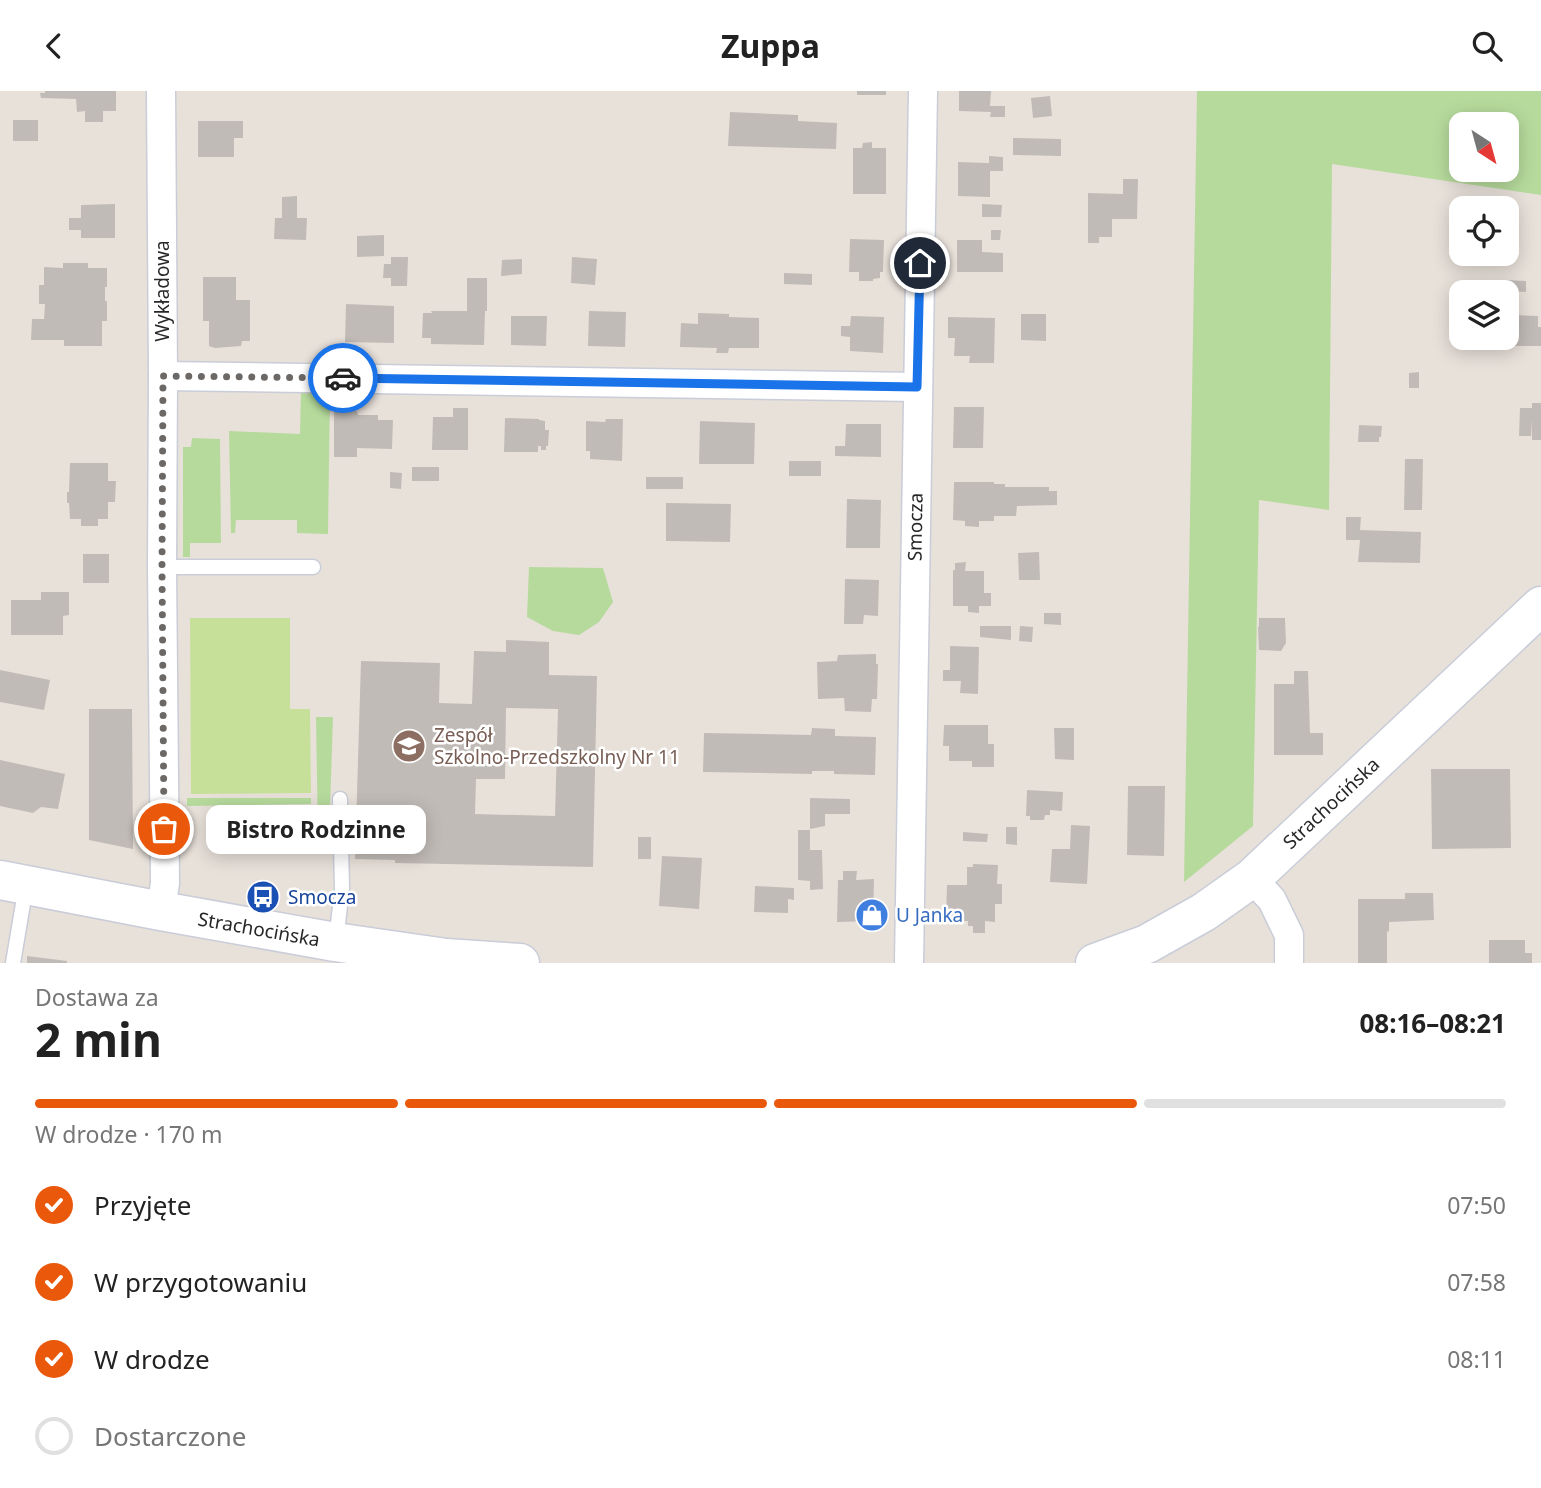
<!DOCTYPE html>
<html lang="pl">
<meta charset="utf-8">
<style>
body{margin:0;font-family:"Noto Sans",sans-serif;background:#f6f6f6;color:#222;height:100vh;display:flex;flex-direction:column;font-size:26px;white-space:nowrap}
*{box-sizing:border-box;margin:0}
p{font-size:23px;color:#767676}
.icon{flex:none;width:38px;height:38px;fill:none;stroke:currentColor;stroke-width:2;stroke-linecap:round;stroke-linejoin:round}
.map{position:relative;height:872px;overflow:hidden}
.sheet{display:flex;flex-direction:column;background:#fff;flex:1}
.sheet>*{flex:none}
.needle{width:46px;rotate:144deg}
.buttons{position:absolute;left:1449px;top:21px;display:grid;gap:14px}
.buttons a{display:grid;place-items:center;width:70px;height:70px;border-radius:14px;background:#fff;box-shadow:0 4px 18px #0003;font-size:35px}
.pin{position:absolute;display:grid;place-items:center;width:60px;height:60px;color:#fff;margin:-30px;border:4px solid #fff;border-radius:50%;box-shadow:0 2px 7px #0007}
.courier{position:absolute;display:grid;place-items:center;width:70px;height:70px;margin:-35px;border:5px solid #1a73e8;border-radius:50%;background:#fff;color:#222;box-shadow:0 2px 9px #0007}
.bubble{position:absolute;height:49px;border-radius:14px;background:#fff;box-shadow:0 4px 18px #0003;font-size:23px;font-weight:700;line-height:49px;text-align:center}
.overview em{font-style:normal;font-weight:700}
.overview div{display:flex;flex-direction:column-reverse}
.overview{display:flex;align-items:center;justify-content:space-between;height:119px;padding:0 35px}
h1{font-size:46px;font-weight:700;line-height:52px}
.bar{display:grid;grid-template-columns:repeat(4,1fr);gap:10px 7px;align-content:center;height:84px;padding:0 35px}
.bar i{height:9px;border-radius:5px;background:#e0e0e0}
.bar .active{background:#ea580c}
.bar p{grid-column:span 4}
ol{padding:0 35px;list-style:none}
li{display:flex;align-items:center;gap:21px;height:77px}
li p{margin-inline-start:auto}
li .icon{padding:7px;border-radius:50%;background:#ea580c;color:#fff;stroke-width:4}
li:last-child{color:#767676}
li i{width:38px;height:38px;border:4px solid #e0e0e0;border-radius:50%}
header{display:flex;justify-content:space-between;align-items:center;height:91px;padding:0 35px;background:#fff;font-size:32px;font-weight:700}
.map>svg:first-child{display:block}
.green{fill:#b6da9c;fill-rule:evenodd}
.pitch{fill:#c7e099}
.building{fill:#c1bbb7;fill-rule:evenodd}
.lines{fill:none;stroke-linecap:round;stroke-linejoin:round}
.service-casing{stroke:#c9cdd8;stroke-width:17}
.minor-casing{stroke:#c9cdd8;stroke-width:31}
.secondary-casing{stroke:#c9cdd8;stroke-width:41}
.service{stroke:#fff;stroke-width:14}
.minor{stroke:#fff;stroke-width:28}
.secondary{stroke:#fff;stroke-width:38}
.done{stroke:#6b6866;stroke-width:7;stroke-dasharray:0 12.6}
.route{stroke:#1a73e8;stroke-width:9}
.labels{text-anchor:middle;stroke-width:5;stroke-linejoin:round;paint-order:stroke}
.street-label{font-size:19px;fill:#272727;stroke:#fff}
.education-label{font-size:19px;fill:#785e54;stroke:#fff;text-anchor:start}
.transit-label{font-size:19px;fill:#164399;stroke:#fff;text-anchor:start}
.shop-label{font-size:19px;fill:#366cbe;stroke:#fff;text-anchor:start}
</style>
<header><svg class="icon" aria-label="back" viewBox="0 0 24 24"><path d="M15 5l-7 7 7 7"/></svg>Zuppa<svg class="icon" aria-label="search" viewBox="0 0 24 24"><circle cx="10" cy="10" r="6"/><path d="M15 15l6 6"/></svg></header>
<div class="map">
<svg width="1541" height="872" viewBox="0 0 1541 872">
<rect width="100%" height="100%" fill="#e8e1da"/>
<g class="green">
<path d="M1197,0H1541V104L1332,73L1329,419L1259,409L1253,735L1184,791ZM1461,33H1507V79H1461Z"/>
<path d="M301,298H330L328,443L297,442V429H236L235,442H231L229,340L300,343Z"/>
<path d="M192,347L220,348L221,452H190V466H183V356H191Z"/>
<path d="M529,476L603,477L613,511L599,531L579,544L553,540L527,526Z"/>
<path d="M316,626H333L329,748H318Z"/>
<path d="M187,707H311V713L187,715Z"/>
<path d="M311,725V747L234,748L233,726Z"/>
</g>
<path class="pitch" d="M190,527H290V618H310L311,702L191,703Z"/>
<g class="building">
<path d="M45,0H116V20H103V31H85V20L77,21L76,8L41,7L40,2H45Z"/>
<rect x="857" y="0" width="29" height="4"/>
<path d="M959,0H991L990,15H1005V26H990L991,21L959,20Z"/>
<path d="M1050,5L1052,25L1033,27L1031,7Z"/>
<path d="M730,21L798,24V30L837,32L836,58L728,55Z"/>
<rect x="13" y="29" width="25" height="21"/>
<path d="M198,30H243V47H234V66H198Z"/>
<path d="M1013,47L1061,48V65L1013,64Z"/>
<path d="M872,51V57H886V103H853V57H862L863,52Z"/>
<path d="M989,65L1003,66V80H990V106L958,105V71L989,72Z"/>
<path d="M1123,88H1138L1137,128H1112V146H1099V152H1088V102L1123,103Z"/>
<path d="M297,105V127H307L306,149L274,148L275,127H282V106Z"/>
<path d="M115,113V147H81V139H69V127H81V114Z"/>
<path d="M982,113L1002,114L1001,126H982Z"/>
<path d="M991,139H1001L1000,149H991Z"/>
<path d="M384,144V165L357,166V145Z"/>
<path d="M850,148L884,149L883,181H880V187L873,188V190H859V181H849Z"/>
<path d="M957,149H982V161L1003,162V181H957Z"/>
<path d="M391,166H408L407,195H391V187H383L384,173H391Z"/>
<path d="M572,166L597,168L595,194L571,192Z"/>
<path d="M522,168V183L501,185L502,169Z"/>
<path d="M63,172H88V177H107V196H105V210H107V230H102V255H64V249H31L32,228H44L45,213H39V194H44V176L63,177Z"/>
<path d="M784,182L812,183V194L784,193Z"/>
<path d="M203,186H236V209H250V250H242L241,255L215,257L209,255V230H203Z"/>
<path d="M467,187H487V220H485L484,254L431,253V247H422L423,222H432L431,220H467Z"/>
<path d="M1504,189L1526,190V201L1503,200Z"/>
<path d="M346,213L394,215V252L345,251Z"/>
<path d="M589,220L626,221L625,256L588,255Z"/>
<path d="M698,222L729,223V226L759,227V257H729L728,262H716L717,257L680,256L681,232L698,233Z"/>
<path d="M1021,223H1046V250L1021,249Z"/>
<path d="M1515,224L1538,225V236H1541V255H1515V252H1502V247H1507V238L1515,239Z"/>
<path d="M511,225H547L546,255L511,254Z"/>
<path d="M851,225L884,226L883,262L850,260V246L841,245V235H850Z"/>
<path d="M948,226L995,227L994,272H969L970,265H954L955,247H948Z"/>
<path d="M1419,281V297H1409V282Z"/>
<path d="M1532,312H1541V349H1532V329L1531,345H1519L1520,317H1532Z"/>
<path d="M954,316H984L983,357H953Z"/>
<path d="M453,317H468V359H432L433,326H453Z"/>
<path d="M334,320H357L358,324H378V329H393L392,358L357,357V366H334Z"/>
<path d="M505,327L539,328V329L545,330V339H549L548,355H546V359H541V355H538V361H504Z"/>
<path d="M606,328H623L622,370L590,368V360H586V330L605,331Z"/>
<path d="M700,330L755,332L754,373H699Z"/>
<path d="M846,333H881V366L835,365V355H845Z"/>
<path d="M1359,334L1382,335L1381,346H1379V351H1358Z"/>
<path d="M1405,368H1423L1422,419H1404Z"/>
<rect x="789" y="370" width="32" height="15"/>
<path d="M70,372H108V390H116L115,411H108V428H98V435H81V428H70L69,412H67V401H69Z"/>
<rect x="412" y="376" width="27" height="14"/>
<path d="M390,381L402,382L401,398L390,397Z"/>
<rect x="646" y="386" width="37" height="12"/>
<path d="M954,391H994V393H1005V396H1049V400H1057V414L1017,415L1016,425H994V430H979V436L965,435V430L953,429Z"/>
<path d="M847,408L881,409L880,457H846Z"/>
<path d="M666,412L731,413L730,451L666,450Z"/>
<path d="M1346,426H1361L1360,439L1421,441L1420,472L1358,471L1360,449H1346Z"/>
<path d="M1039,461L1040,489H1019L1018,462Z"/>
<rect x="83" y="463" width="26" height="29"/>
<path d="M966,471L965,480H984V502H991V515H979V522L968,521V515H953V479H955V472Z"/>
<path d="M845,488L879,489L878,525L864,524L863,533H844Z"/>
<path d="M41,501H69V524L63,525V544H11V509H41Z"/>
<path d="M1044,522H1061V534L1044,533Z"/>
<path d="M1259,527H1285L1286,552L1281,560L1259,559L1258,536H1259Z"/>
<path d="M980,535H1011V549L980,546Z"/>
<path d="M1020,535L1033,536L1032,551L1019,550Z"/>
<path d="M506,549L549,551V584L597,585L593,776L395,772V769L355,768L361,570L440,572L439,612L472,613L474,560L506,561ZM506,617L558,618L555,725L475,723L476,688H505Z"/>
<path d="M950,555L979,556L978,603L960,602L961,590H943V579H950Z"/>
<path d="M876,563V573H878L877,608H872L871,621L845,620L844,607L818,608L817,571L837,570L838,564Z"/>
<path d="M0,579L50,589L44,619L0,611Z"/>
<path d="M1294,580H1308L1310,642H1323V664H1274V593H1294Z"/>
<path d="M89,618H132L133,758L89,749Z"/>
<path d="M944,634H988V653H994V676H972V670H949V655H943Z"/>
<path d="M812,637L835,638V645L876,646L875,684L834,683V680H812V683L703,681L704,642L811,644Z"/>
<path d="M1054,637H1074V669L1055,668Z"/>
<path d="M0,669L65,683L58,718L41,716L33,722L0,715Z"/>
<path d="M1431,678H1510L1511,757L1432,758Z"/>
<path d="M1128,695H1165L1164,765L1127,764Z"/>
<path d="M1027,699L1063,701L1062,720L1050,719V724H1045L1044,729H1030V725H1026Z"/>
<path d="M810,707L850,708V723H825V735L810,738Z"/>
<path d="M1071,734L1090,735L1087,793L1050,791L1052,758H1070Z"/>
<path d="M1006,736H1017V754L1006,753Z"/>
<path d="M798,739H810V759H822L823,798L810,799V790L798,789Z"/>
<path d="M963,741L988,743L987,751L963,750Z"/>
<rect x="638" y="746" width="13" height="22"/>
<path d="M662,765L702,767L699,818L659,815Z"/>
<path d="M973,773L998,774L997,793H1002V813H995V831L985,830V842H973V835H968V830H946L947,794H967V776H973Z"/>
<path d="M843,780H857L856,789L874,788L873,830L837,831L838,789H843Z"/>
<path d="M755,795L794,797V809L788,808V822L754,821Z"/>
<path d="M1405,802H1433L1434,829L1389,831V840L1387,841V872H1358V808H1405Z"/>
<path d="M1489,849H1525V862H1532V872H1489Z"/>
<path d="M27,865L67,870V872H27Z"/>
</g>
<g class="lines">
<defs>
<g id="service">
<path d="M162,476H313"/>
<path d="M336,850L342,798L340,708"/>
<path d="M13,872L26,795"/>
</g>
<g id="minor">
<path d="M163,285L917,296"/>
<path d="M1252,787L1272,809L1289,844V872"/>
<path d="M161,820L165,792L162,476L163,285L161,0"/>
<path d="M909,872L923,0"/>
</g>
<g id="secondary">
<path d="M0,789L161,820L335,851L446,867L520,872"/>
<path d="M1095,872L1147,853L1204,821L1252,787L1541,515"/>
</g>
</defs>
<use href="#service" class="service-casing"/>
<use href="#minor" class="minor-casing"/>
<use href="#secondary" class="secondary-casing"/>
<use href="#service" class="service"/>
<use href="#minor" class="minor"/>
<use href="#secondary" class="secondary"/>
</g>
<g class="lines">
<path class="done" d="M164,738L162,475L163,285L343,287"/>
<path class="route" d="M343,287L917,296L920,172"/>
</g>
<defs>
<symbol id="school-disc" viewBox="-11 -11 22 22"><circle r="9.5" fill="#8d6e63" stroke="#fff"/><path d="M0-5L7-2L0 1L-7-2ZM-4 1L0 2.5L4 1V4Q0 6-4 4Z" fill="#fff"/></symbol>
<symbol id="bus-disc" viewBox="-11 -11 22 22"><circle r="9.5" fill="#1a4fb4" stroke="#fff"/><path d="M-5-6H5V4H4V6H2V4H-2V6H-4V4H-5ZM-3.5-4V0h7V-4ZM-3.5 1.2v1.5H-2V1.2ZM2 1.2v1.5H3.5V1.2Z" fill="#fff"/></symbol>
<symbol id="shop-disc" viewBox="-11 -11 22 22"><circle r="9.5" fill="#3f7fe0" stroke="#fff"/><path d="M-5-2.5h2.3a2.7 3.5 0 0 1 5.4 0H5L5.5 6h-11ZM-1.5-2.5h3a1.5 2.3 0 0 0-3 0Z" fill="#fff"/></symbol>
</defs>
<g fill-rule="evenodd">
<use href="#school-disc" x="390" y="636" width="38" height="38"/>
<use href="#bus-disc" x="244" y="787" width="38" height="38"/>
<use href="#shop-disc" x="853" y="805" width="38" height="38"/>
</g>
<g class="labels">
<g class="street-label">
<text transform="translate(162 200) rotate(-90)" y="7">Wykładowa</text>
<text transform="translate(915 436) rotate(-89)" y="7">Smocza</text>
<text transform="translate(1331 712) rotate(-43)" y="7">Strachocińska</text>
<text transform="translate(259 838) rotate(10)" y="7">Strachocińska</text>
</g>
<g class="education-label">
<text x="434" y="651">Zespół<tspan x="434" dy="22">Szkolno-Przedszkolny Nr 11</tspan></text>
</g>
<g class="transit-label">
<text x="288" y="813">Smocza</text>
</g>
<g class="shop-label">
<text x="896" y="831">U Janka</text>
</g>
</g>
</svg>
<div class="buttons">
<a><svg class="needle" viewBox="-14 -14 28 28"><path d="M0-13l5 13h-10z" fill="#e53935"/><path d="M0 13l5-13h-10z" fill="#767676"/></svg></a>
<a><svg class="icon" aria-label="locate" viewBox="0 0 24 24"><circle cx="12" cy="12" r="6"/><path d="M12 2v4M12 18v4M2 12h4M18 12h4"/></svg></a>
<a><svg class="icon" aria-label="layers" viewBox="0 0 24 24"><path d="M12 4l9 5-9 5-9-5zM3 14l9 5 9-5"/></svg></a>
</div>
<div class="pin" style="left:164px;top:738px;background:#ea580c"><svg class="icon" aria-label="bag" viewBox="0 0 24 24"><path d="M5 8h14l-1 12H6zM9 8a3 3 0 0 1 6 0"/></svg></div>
<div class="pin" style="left:920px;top:172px;background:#1f2937"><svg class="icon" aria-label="home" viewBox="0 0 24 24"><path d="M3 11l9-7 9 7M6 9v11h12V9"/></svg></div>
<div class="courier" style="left:343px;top:287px"><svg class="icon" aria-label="car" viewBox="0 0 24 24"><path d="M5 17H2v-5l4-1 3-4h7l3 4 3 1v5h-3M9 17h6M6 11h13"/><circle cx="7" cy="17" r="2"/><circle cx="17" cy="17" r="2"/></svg></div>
<div class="bubble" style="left:206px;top:714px;width:220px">Bistro Rodzinne</div>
</div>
<section class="sheet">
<div class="overview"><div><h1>2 min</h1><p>Dostawa za</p></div><em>08:16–08:21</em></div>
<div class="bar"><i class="active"></i><i class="active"></i><i class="active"></i><i></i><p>W drodze · 170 m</p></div>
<ol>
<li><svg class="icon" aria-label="check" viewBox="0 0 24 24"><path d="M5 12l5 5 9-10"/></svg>Przyjęte<p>07:50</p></li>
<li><svg class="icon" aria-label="check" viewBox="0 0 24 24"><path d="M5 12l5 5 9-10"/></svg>W przygotowaniu<p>07:58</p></li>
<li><svg class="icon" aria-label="check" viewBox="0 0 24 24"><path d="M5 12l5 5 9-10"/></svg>W drodze<p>08:11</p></li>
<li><i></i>Dostarczone</li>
</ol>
</section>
